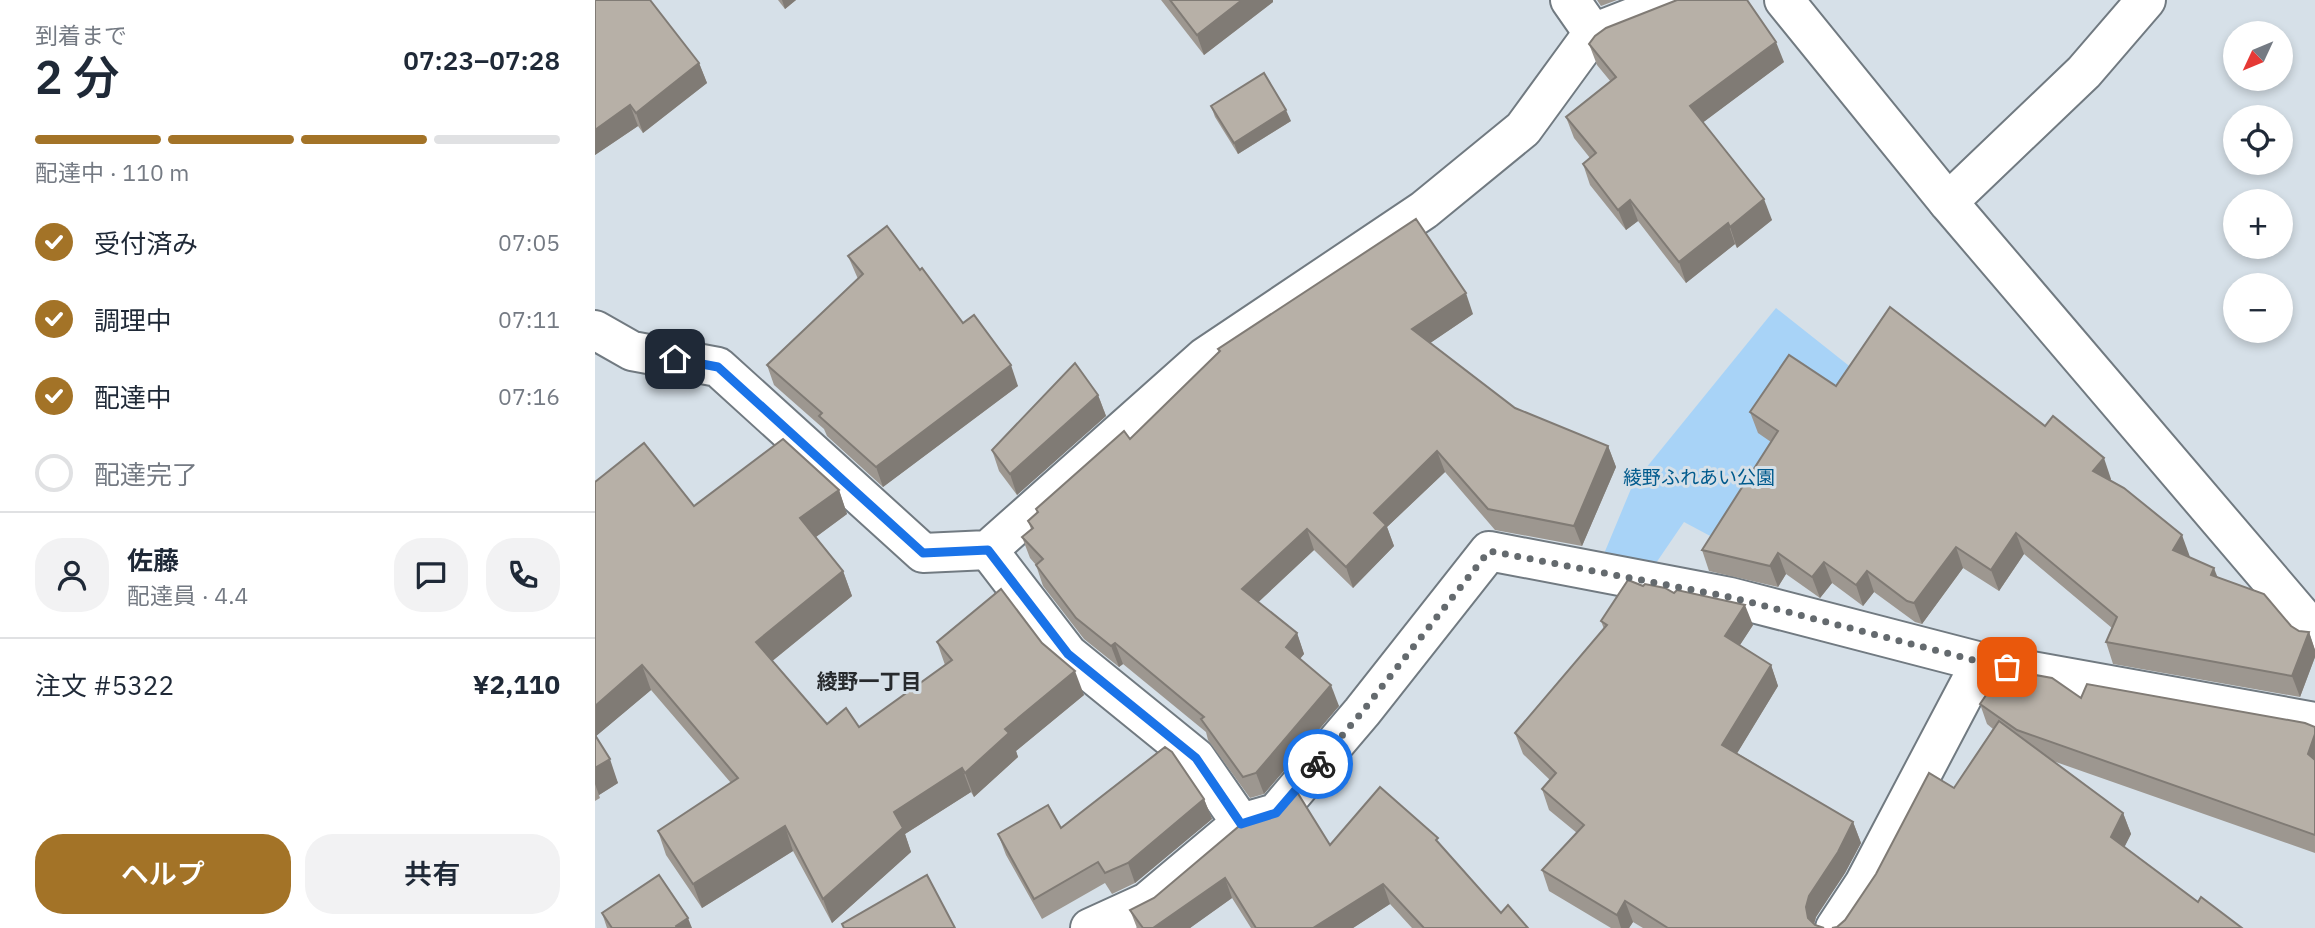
<!DOCTYPE html>
<html lang="ja">
<meta charset="utf-8">
<style>
body{margin:0;font-family:"IBM Plex Sans","Noto Sans JP",sans-serif;background:#f2f2f3;color:#1f2937;height:100vh;display:flex;flex-direction:column;font-size:26px;white-space:nowrap}
*{box-sizing:border-box;margin:0}
p{font-size:23px;color:#747a83}
.icon{flex:none;width:38px;height:38px;fill:none;stroke:currentColor;stroke-width:2;stroke-linecap:round;stroke-linejoin:round}
.map{position:relative;flex:1;overflow:hidden}
.details{display:flex;flex-direction:column;background:#fff;width:595px}
.details>*{flex:none}
.needle{width:46px;rotate:226deg}
.tools{position:absolute;left:1628px;top:21px;display:grid;gap:14px}
.tools a{display:grid;place-items:center;width:70px;height:70px;border-radius:50%;background:#fff;box-shadow:0 4px 10px #0003;font-size:35px}
.pin{position:absolute;display:grid;place-items:center;width:60px;height:60px;color:#fff;margin:-30px;border-radius:14px;box-shadow:0 4px 10px #0006}
.courier{position:absolute;display:grid;place-items:center;width:70px;height:70px;margin:-35px;border:5px solid #1a73e8;border-radius:50%;background:#fff;color:#222;box-shadow:0 2px 9px #0007}
.overview em{font-style:normal;font-weight:600}
.overview div{display:flex;flex-direction:column-reverse}
.overview{display:flex;align-items:center;justify-content:space-between;height:119px;padding:0 35px}
h1{font-size:46px;font-weight:600;line-height:52px}
.bar{display:grid;grid-template-columns:repeat(4,1fr);gap:10px 7px;align-content:center;height:84px;padding:0 35px}
.bar i{height:9px;border-radius:5px;background:#e0e1e3}
.bar .on{background:#a37327}
.bar p{grid-column:span 4}
.line{display:flex;align-items:center;gap:18px;padding:0 35px;border-top:2px solid #e0e1e3}
.line div{flex:1}
.round{display:grid;place-items:center;flex:none;width:74px;height:74px;border-radius:28px;background:#f2f2f3}
ol{padding:0 35px;list-style:none}
li{display:flex;align-items:center;gap:21px;height:77px}
li p{margin-inline-start:auto}
li .icon{padding:7px;border-radius:50%;background:#a37327;color:#fff;stroke-width:4}
li:last-child{color:#747a83}
li i{width:38px;height:38px;border:4px solid #e0e1e3;border-radius:50%}
.action{display:flex;gap:14px;margin-top:auto;padding:14px 35px}
.action a{flex:1;height:80px;border-radius:28px;background:#a37327;color:#fff;font-size:28px;font-weight:600;line-height:80px;text-align:center}
.action a+a{background:#f2f2f3;color:#1f2937}
main{display:flex;flex:1;min-height:0}
.map>svg:first-child{display:block}
.green{fill:#a8d3f7}
.lines{fill:none;stroke-linecap:round;stroke-linejoin:round}
.minor-casing{stroke:#717a81;stroke-width:42}
.minor{stroke:#fff;stroke-width:38}
.wall{fill:#9d9790}
.shaded-wall{fill:#807b75}
.building{fill:#b7b0a7;stroke:#807b75;stroke-width:2}
.done{stroke:#646a6e;stroke-width:7;stroke-dasharray:0 12.6}
.route{stroke:#1a73e8;stroke-width:9}
.labels{text-anchor:middle;stroke-width:6;stroke-linejoin:round;paint-order:stroke}
.park-label{font-size:19px;fill:#005a8d;stroke:#d6e0e8}
.neighbourhood-label{font-size:21px;font-weight:bold;fill:#272a2d;stroke:#d6e0e8}
</style>
<main>
<section class="details">
<div class="overview"><div><h1>2 分</h1><p>到着まで</p></div><em>07:23–07:28</em></div>
<div class="bar"><i class="on"></i><i class="on"></i><i class="on"></i><i></i><p>配達中 · 110 m</p></div>
<ol>
<li><svg class="icon" aria-label="check" viewBox="0 0 24 24"><path d="M5 12l5 5 9-10"/></svg>受付済み<p>07:05</p></li>
<li><svg class="icon" aria-label="check" viewBox="0 0 24 24"><path d="M5 12l5 5 9-10"/></svg>調理中<p>07:11</p></li>
<li><svg class="icon" aria-label="check" viewBox="0 0 24 24"><path d="M5 12l5 5 9-10"/></svg>配達中<p>07:16</p></li>
<li><i></i>配達完了</li>
</ol>
<div class="line" style="height:126px"><a class="round"><svg class="icon" aria-label="person" viewBox="0 0 24 24"><circle cx="12" cy="8" r="4"/><path d="M4 21q1-7 8-7t8 7"/></svg></a><div><b>佐藤</b><p>配達員 · 4.4</p></div><a class="round"><svg class="icon" aria-label="chat" viewBox="0 0 24 24"><path d="M4 5h16v11H9l-5 4z"/></svg></a><a class="round"><svg class="icon" aria-label="phone" viewBox="0 0 24 24"><path d="M5 4h4l2 5-3 2q2 4 5 5l2-3 5 2v4C11 20 4 13 5 4z"/></svg></a></div>
<div class="line" style="height:91px"><div>注文 #5322</div><b>¥2,110</b></div>
<div class="action"><a>ヘルプ</a><a>共有</a></div>
</section>
<div class="map">
<svg width="1720" height="928" viewBox="0 0 1720 928">
<rect width="100%" height="100%" fill="#d6e0e8"/>
<path class="green" d="M1181,308L1282,388L1119,538L1089,522L1059,566L1006,561L1038,484Z"/>
<g class="lines">
<defs>
<g id="minor">
<path d="M975,0L998,33"/>
<path d="M1189,0L1353,202L1720,632"/>
<path d="M1353,202L1489,72L1551,0"/>
<path d="M0,330L37,351L123,367L328,553L393,550L610,357L829,210L928,129L998,33L1082,0"/>
<path d="M393,550L473,654L601,758L646,823"/>
<path d="M495,928L552,902L646,823L681,813L767,712L894,551L1135,597L1386,662L1720,722"/>
<path d="M1240,928L1269,884L1386,662"/>
</g>
</defs>
<use href="#minor" class="minor-casing"/>
<use href="#minor" class="minor"/>
</g>
<g class="wall">
<path d="M0,0L104,63L112,83L48,133L43,126L0,155Z"/>
<path d="M183,0H201L190,9Z"/>
<path d="M566,0H678V2L609,55Z"/>
<path d="M1002,0H1022L1006,6Z"/>
<path d="M994,44L1189,62L1108,122L1177,220L1142,248L1140,244L1091,283L1043,221L1031,230L995,185L988,164L995,158L979,138L971,117L1016,82L1002,65Z"/>
<path d="M616,106L696,121L643,154L620,117Z"/>
<path d="M253,256L325,270L368,323L423,386L288,487L232,436L229,429L179,385L172,365L263,279Z"/>
<path d="M878,314L835,343L920,408L1013,446L1021,467L987,546L900,530L850,472L792,527L799,546L758,588L719,550L663,602L702,633L709,654L705,659L744,706L669,794L655,798L613,740L611,732L528,664L524,667L489,639L448,586L441,565L435,558L427,537L436,529L433,521L442,513L441,509L535,439L624,352L623,349Z"/>
<path d="M1241,386L1516,479L1515,481L1594,557L1623,577L1704,631L1714,632L1720,650V657L1705,697L1518,664L1511,642L1517,628L1429,554L1404,591L1368,568L1327,624L1320,622L1279,592L1268,606L1237,583L1225,598L1191,574L1183,587L1114,571L1107,550L1176,442L1163,433L1155,412Z"/>
<path d="M503,395L511,416L422,495L404,471L397,450Z"/>
<path d="M0,482L99,506L244,490L252,514L221,537L248,571L257,596L177,661L232,724L264,727L350,665L342,642L447,643L489,695L421,751L423,757L379,797L376,792L310,834L316,852L237,923L198,851L107,908L71,855L63,831L136,783L56,690L1,736L23,783L4,795L5,798L0,801Z"/>
<path d="M1048,586L1079,593L1158,625L1145,645L1176,665L1183,686L1142,753L1258,822L1266,843L1250,873L1221,917L1219,924L1229,928H1048L1038,922L1034,928H1016L954,891L947,870L982,833L954,810L947,789L955,780L928,754L920,733L1009,629L1006,621Z"/>
<path d="M1432,680L1486,698L1720,727V853L1458,761L1528,813L1536,834L1529,847L1603,902L1242,927L1250,920L1359,788L1398,729L1392,724L1385,704Z"/>
<path d="M609,799L617,819L540,883L517,894L510,883L447,919L411,855L403,834L466,828Z"/>
<path d="M690,807L735,845L846,846L906,913L933,928H817L795,904L758,928H656L637,898L595,928H542L535,910L559,898Z"/>
<path d="M7,913L97,928H12Z"/>
</g>
<g class="shaded-wall">
<path d="M187,0H201L190,9Z"/>
<path d="M647,0H678V2L609,55L602,35Z"/>
<path d="M1181,42L1189,62L1102,127L1095,106Z"/>
<path d="M104,63L112,83L48,133L41,113Z"/>
<path d="M35,105L43,126L0,155V130Z"/>
<path d="M691,110L696,121L643,154L639,143Z"/>
<path d="M1169,199L1177,220L1142,248L1135,227Z"/>
<path d="M1035,200L1043,221L1031,230L1023,210Z"/>
<path d="M1133,223L1140,244L1091,283L1084,262Z"/>
<path d="M871,293L878,314L825,350L817,329Z"/>
<path d="M416,365L423,386L288,487L281,467Z"/>
<path d="M503,395L511,416L422,495L415,474Z"/>
<path d="M1013,446L1021,467L987,546L979,526Z"/>
<path d="M842,451L850,472L792,527L799,546L758,588L751,567L779,513Z"/>
<path d="M1509,458L1516,479L1506,492L1498,471Z"/>
<path d="M244,490L252,514L214,542L205,518Z"/>
<path d="M712,529L719,550L655,610L647,589Z"/>
<path d="M1421,533L1429,554L1404,591L1396,570Z"/>
<path d="M1587,535L1595,557L1586,571L1578,550Z"/>
<path d="M1361,547L1368,568L1327,624L1319,603Z"/>
<path d="M1183,553L1191,574L1183,587L1175,566Z"/>
<path d="M1229,562L1237,583L1225,598L1217,577Z"/>
<path d="M1619,568L1627,589L1616,575Z"/>
<path d="M248,571L257,596L170,667L161,642Z"/>
<path d="M1272,571L1279,592L1268,606L1261,585Z"/>
<path d="M1150,605L1158,625L1137,657L1130,636Z"/>
<path d="M1714,632L1720,650V657L1705,697L1697,676Z"/>
<path d="M702,633L709,654L698,667L691,647Z"/>
<path d="M520,643L528,664L524,667L516,646Z"/>
<path d="M47,665L56,690L0,737V706Z"/>
<path d="M1176,665L1183,686L1135,765L1127,745Z"/>
<path d="M480,671L489,695L421,751L423,757L379,797L370,773L410,729Z"/>
<path d="M736,685L744,706L669,794L661,773Z"/>
<path d="M1720,734V774L1713,754Z"/>
<path d="M15,759L23,783L4,795L0,784V768Z"/>
<path d="M367,768L376,792L310,834L316,852L237,923L228,899L299,812Z"/>
<path d="M609,799L617,819L540,883L533,863Z"/>
<path d="M1528,813L1536,834L1524,858L1516,837Z"/>
<path d="M1258,822L1266,843L1250,873L1221,917L1218,928L1213,918L1211,907L1214,896Z"/>
<path d="M190,826L198,851L107,908L98,884Z"/>
<path d="M630,878L637,898L595,928H558Z"/>
<path d="M788,884L795,904L758,928H718Z"/>
<path d="M1030,901L1038,922L1034,928H1026L1022,915Z"/>
<path d="M93,918L97,928H82L81,926Z"/>
</g>
<g class="building">
<path d="M0,0H55L104,63L41,113L35,105L0,130Z"/>
<path d="M575,0H647L602,35Z"/>
<path d="M1082,0H1152L1181,42L1095,106L1169,199L1135,227L1133,223L1084,262L1035,200L1023,210L988,164L1001,153L971,117L1021,77L994,44L1000,36L1011,28Z"/>
<path d="M669,73L691,110L639,143L616,106Z"/>
<path d="M821,219L871,293L817,329L920,408L1013,446L979,526L893,509L842,451L779,513L791,525L751,567L712,529L647,589L702,633L691,647L736,685L661,773L648,777L606,719L609,717L520,643L516,646L481,618L441,565L448,559L427,537L438,528L433,521L443,512L441,509L529,431L535,439L625,351L623,349Z"/>
<path d="M292,226L325,270L327,268L368,323L379,315L416,365L281,467L224,416L227,413L172,365L268,274L253,256Z"/>
<path d="M1295,307L1450,426L1458,416L1509,458L1498,471L1529,488L1587,535L1578,550L1619,568L1616,575L1669,594L1696,626L1704,631L1714,632L1697,676L1511,642L1522,617L1421,533L1396,570L1361,547L1319,603L1312,601L1272,571L1261,585L1229,562L1217,577L1183,553L1175,566L1107,550L1183,431L1155,412L1194,355L1241,386Z"/>
<path d="M480,363L503,395L415,474L397,450Z"/>
<path d="M188,439L244,490L205,518L248,571L161,642L232,724L251,708L264,727L357,660L342,642L406,589L447,643L480,671L410,729L414,733L370,773L367,768L299,812L308,828L228,899L190,826L98,884L63,831L143,778L47,665L0,706V482L49,443L99,506Z"/>
<path d="M1033,580L1048,586L1050,584L1070,588L1079,593L1082,590L1150,605L1130,636L1176,665L1127,745L1258,822L1243,852L1214,896L1211,907L1213,918L1220,925L1229,928H1073L1030,901L1022,915L947,870L989,825L947,789L961,773L920,733L1012,625L1006,621Z"/>
<path d="M1409,669L1420,671L1432,680L1435,674L1457,678L1486,698L1492,684L1710,723L1720,727V734L1713,754L1720,760V835L1422,730L1385,704Z"/>
<path d="M1404,721L1528,813L1516,837L1603,902L1606,897L1647,928H1237L1242,927L1250,920L1281,874L1334,773L1359,788Z"/>
<path d="M0,735L15,759L0,768Z"/>
<path d="M570,747L577,752L609,799L533,863L510,873L503,862L439,899L403,834L453,805L466,828Z"/>
<path d="M785,787L843,838L841,840L906,913L913,905L933,928H829L788,884L718,928H661L630,878L558,928H548L535,910L559,898L649,822L680,813L690,807L702,792L735,845Z"/>
<path d="M64,875L93,918L81,926L82,928H17L7,913Z"/>
<path d="M332,875L360,928H249L247,924Z"/>
</g>
<g class="lines">
<path class="done" d="M723,764L767,712L894,551L1135,597L1386,662L1412,667"/>
<path class="route" d="M80,359L123,367L328,553L393,550L473,654L601,758L646,824L681,813L723,764"/>
</g>
<g class="labels">
<g class="park-label">
<text x="1104" y="484">綾野ふれあい公園</text>
</g>
<g class="neighbourhood-label">
<text x="274" y="689">綾野一丁目</text>
</g>
</g>
</svg>
<div class="tools">
<a><svg class="needle" viewBox="-14 -14 28 28"><path d="M0-13l5 13h-10z" fill="#e53935"/><path d="M0 13l5-13h-10z" fill="#747a83"/></svg></a>
<a><svg class="icon" aria-label="locate" viewBox="0 0 24 24"><circle cx="12" cy="12" r="6"/><path d="M12 2v4M12 18v4M2 12h4M18 12h4"/></svg></a>
<a>+</a>
<a>−</a>
</div>
<div class="pin" style="left:1412px;top:667px;background:#ea580c"><svg class="icon" aria-label="bag" viewBox="0 0 24 24"><path d="M5 8h14l-1 12H6zM9 8a3 3 0 0 1 6 0"/></svg></div>
<div class="pin" style="left:80px;top:359px;background:#1f2937"><svg class="icon" aria-label="home" viewBox="0 0 24 24"><path d="M3 11l9-7 9 7M6 9v11h12V9"/></svg></div>
<div class="courier" style="left:723px;top:764px"><svg class="icon" aria-label="bike" viewBox="0 0 24 24"><circle cx="6" cy="16" r="4"/><circle cx="18" cy="16" r="4"/><path d="M6 16l4-8h5l3 8M10 8l3 8H6M13 5h3"/></svg></div>
</div>
</main>
